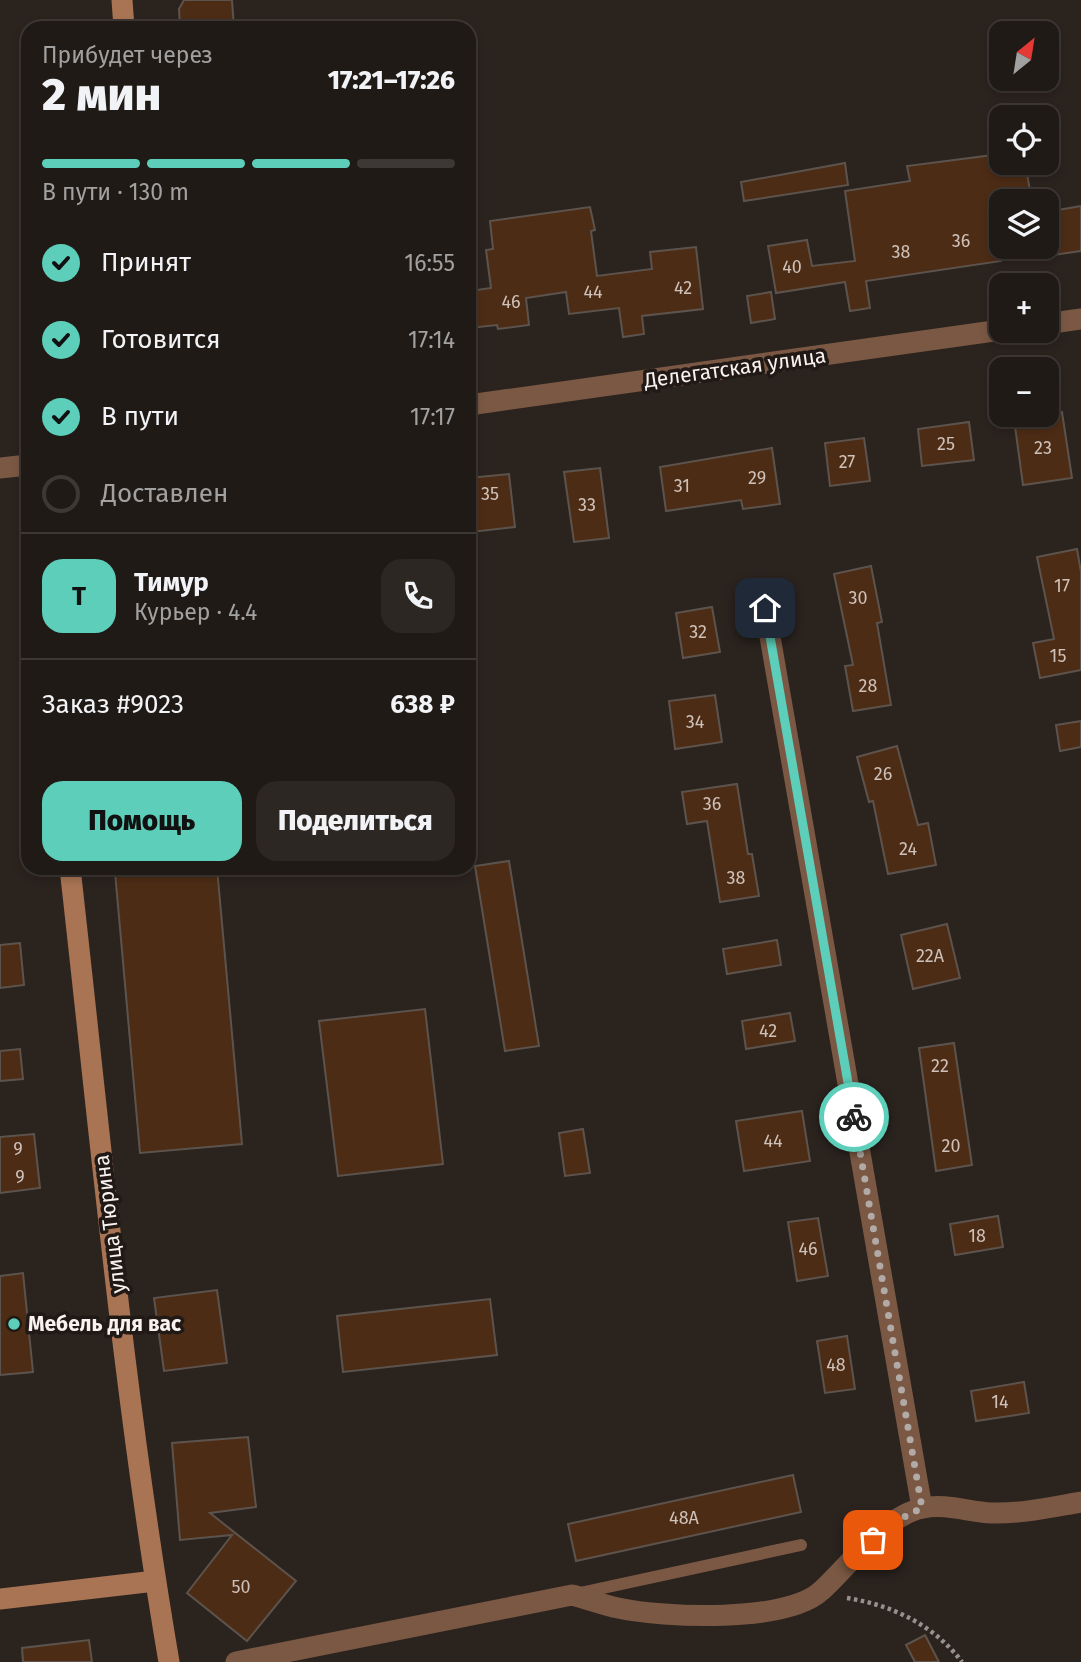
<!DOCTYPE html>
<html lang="ru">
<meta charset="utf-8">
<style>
body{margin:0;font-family:"Fira Sans",sans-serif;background:#2d2723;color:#f1f3f6;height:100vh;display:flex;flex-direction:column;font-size:26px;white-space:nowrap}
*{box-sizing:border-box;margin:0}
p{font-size:23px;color:#a2a1a1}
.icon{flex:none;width:38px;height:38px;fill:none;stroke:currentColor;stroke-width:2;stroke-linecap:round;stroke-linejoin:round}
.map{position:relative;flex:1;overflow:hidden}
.details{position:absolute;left:21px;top:21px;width:455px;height:854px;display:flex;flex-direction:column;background:#201a16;border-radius:21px;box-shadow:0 4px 10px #0003,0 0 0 2px #3d3835}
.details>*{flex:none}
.needle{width:46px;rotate:30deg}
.buttons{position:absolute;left:989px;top:21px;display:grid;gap:14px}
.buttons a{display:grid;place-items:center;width:70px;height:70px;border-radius:14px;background:#201a16;box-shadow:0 4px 10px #0003,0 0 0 2px #3d3835;font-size:35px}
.pin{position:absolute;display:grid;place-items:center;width:60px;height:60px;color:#fff;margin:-30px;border-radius:14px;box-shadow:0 4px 10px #0006}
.courier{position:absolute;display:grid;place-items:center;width:70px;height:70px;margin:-35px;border:5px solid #5cceba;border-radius:50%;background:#fff;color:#222;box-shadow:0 2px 9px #0007}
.head em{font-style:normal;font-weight:800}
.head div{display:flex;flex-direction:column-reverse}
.head{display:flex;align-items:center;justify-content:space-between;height:119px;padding:0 21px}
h1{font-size:46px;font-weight:800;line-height:52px}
.bar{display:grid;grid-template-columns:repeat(4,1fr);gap:10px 7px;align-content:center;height:84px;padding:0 21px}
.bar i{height:9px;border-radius:5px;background:#3d3835}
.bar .on{background:#5cceba}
.bar p{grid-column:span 4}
.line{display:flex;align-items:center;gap:18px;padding:0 21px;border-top:2px solid #3d3835}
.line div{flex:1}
.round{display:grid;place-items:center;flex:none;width:74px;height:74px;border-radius:21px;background:#2d2723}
ol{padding:0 21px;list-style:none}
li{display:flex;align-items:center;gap:21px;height:77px}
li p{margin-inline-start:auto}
li .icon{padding:7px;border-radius:50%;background:#5cceba;color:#111;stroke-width:4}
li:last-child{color:#a2a1a1}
li i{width:38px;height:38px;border:4px solid #3d3835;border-radius:50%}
.action{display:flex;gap:14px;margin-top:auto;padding:14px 21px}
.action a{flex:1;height:80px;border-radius:21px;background:#5cceba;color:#111;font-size:28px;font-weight:800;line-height:80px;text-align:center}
.action a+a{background:#2d2723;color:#f1f3f6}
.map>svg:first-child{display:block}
.building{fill:#4d2c15;stroke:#5d534d;stroke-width:2}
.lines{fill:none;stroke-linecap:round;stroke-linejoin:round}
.path{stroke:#97908c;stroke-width:4.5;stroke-dasharray:3.5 3.5;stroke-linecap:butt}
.lane{stroke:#7a5844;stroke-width:12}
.street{stroke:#7a5844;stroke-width:21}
.secondary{stroke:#a97453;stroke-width:21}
.done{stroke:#b1aaa6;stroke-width:7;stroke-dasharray:0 12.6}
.route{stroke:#5cceba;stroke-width:9}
.poi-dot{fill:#5cceba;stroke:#211915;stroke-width:2.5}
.labels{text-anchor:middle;stroke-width:7;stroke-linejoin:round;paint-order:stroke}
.number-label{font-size:18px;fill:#cec1b9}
.street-label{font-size:21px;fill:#f9f3f0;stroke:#211915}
.poi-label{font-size:21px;font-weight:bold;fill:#f9f3f0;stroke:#211915;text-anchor:start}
</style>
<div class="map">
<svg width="1081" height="1662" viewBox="0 0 1081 1662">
<rect width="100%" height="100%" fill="#2b231e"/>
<g class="building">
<path d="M184,0H232L234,28H180L179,9Z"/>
<path d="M1001,154V163H1025L1032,201H1001V261L866,281L870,308L850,311L845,282L776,293L768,246L807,240L812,266L855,261L845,191L910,181L907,166Z"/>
<path d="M845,163L848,185L744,201L741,182Z"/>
<path d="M1081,206V251L1046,256V212Z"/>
<path d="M590,207L595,230L591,231L597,276L652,269L650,252L696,247L703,309L642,316L644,334L623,337L619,308L569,314L566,292L526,298L529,325L498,329L497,325L470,328L469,291L491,288L486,250L493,249L490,221Z"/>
<path d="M771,292L775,319L751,323L747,296Z"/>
<path d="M1062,412L1072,478L1023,485L1014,419Z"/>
<path d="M969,422L974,460L922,466L918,429Z"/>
<path d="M864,438L870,481L830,486L825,443Z"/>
<path d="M772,448L780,504L743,509L741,500L666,511L660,467Z"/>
<path d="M600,468L609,538L574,542L564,472Z"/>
<path d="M509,474L515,527L472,532L469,478Z"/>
<path d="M1077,549L1081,572V670L1040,678L1033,643L1054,639L1037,557Z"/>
<path d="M871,566L882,622L877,623L891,705L853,711L845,666L853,665L834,574Z"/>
<path d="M712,607L720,652L683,658L676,613Z"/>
<path d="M715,695L722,742L675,749L669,701Z"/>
<path d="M1081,721V747L1060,751L1056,725Z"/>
<path d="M897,746L918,825L928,823L936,865L888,874L873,801L869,802L857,757Z"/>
<path d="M737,784L748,854H752L759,896L720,902L707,821L687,824L682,792Z"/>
<path d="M509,861L539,1046L505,1051L475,866Z"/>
<path d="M164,868H217L242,1144L140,1153L115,872Z"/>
<path d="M947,924L960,978L913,989L901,935Z"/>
<path d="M777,940L781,965L727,974L723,949Z"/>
<path d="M20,943L24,985L0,988V945Z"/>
<path d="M425,1009L443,1164L338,1176L319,1021Z"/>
<path d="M790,1013L795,1041L746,1049L742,1021Z"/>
<path d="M954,1043L972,1165L936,1171L919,1048Z"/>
<path d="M20,1049L23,1079L0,1081V1051Z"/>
<path d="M802,1111L810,1161L744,1171L736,1121Z"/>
<path d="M583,1129L590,1173L565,1176L559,1133Z"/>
<path d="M34,1134L40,1188L0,1193V1137Z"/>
<path d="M998,1216L1003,1247L955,1255L950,1224Z"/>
<path d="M818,1218L828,1276L797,1281L788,1222Z"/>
<path d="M23,1273L33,1372L0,1375V1276Z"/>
<path d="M217,1290L227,1363L164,1371L154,1298Z"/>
<path d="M490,1299L497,1355L343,1372L337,1316Z"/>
<path d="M847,1336L855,1389L825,1393L817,1341Z"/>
<path d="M1024,1382L1029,1413L976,1421L971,1391Z"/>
<path d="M248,1437L256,1507L210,1513L296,1581L247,1641L187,1593L232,1535L180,1540L172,1443Z"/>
<path d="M793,1475L801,1512L576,1561L568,1524Z"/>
<path d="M925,1635L939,1662H915L906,1645Z"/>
<path d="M89,1640L92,1662H23L22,1648Z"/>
</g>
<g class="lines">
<path class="path" d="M847,1598C892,1605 934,1625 962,1662"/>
<path class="lane" d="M580,1593L801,1545"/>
<g class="street">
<path d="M1046,324L1081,319"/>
<path d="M469,405L1001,330"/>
<path d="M0,468L28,465"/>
<path d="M765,608L922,1508"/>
<path d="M236,1662L572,1595C588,1599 603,1605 618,1608C664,1618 786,1623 821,1591C849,1566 885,1515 923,1508C945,1503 969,1512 991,1513C1021,1514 1052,1507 1081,1502"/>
</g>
<g class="secondary">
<path d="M122,0L124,28"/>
<path d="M70,868C100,1133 124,1399 169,1662"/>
<path d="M0,1599L155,1581"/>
</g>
</g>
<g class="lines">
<path class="done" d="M854,1117L922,1508L890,1524L873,1540"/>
<path class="route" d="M765,608L854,1117"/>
</g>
<circle class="poi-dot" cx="14" cy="1324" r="7"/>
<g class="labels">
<g class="number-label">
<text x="961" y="247">36</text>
<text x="901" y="258">38</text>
<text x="792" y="273">40</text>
<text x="683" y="294">42</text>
<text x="593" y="298">44</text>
<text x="511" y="308">46</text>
<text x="946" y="450">25</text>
<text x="1043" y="454">23</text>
<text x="847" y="468">27</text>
<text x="757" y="484">29</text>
<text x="682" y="492">31</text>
<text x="490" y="500">35</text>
<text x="587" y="511">33</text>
<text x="1062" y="592">17</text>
<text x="858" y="604">30</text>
<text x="698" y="638">32</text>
<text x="1058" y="662">15</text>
<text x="868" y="692">28</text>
<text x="695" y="728">34</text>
<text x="883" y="780">26</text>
<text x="712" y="810">36</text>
<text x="908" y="855">24</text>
<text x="736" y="884">38</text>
<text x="930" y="962">22А</text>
<text x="768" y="1037">42</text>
<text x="940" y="1072">22</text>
<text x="773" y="1147">44</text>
<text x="951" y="1152">20</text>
<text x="18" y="1155">9</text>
<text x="20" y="1183">9</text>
<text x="977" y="1242">18</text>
<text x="808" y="1255">46</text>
<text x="836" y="1371">48</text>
<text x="1000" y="1408">14</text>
<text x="684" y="1524">48А</text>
<text x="241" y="1593">50</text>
</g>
<g class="street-label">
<text transform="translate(735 368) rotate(-8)" y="7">Делегатская улица</text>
<text transform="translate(110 1224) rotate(-97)" y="7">улица Тюрина</text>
</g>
<g class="poi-label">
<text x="28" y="1331">Мебель для вас</text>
</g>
</g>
</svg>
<div class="buttons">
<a><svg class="needle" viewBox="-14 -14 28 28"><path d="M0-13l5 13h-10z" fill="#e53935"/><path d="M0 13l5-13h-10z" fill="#a2a1a1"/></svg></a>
<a><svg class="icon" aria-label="locate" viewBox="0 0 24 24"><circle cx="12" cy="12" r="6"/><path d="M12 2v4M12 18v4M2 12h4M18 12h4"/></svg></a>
<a><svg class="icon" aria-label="layers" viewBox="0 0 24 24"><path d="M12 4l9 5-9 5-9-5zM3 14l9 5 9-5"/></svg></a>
<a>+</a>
<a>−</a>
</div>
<div class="pin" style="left:873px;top:1540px;background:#ea580c"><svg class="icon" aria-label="bag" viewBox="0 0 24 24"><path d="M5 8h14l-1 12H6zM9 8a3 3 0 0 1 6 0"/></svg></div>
<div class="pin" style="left:765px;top:608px;background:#1f2937"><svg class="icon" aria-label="home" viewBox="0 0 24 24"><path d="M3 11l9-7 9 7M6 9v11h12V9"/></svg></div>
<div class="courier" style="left:854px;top:1117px"><svg class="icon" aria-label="bike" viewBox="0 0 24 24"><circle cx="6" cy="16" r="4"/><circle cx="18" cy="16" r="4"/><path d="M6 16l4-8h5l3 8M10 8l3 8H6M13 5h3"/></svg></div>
<section class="details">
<div class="head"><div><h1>2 мин</h1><p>Прибудет через</p></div><em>17:21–17:26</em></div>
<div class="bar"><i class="on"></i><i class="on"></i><i class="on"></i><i></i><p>В пути · 130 m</p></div>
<ol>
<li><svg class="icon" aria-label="check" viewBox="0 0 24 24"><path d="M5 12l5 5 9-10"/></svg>Принят<p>16:55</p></li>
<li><svg class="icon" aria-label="check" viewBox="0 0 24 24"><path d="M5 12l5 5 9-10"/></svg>Готовится<p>17:14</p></li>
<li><svg class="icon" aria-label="check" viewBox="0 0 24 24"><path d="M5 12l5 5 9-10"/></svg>В пути<p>17:17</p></li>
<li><i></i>Доставлен</li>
</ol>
<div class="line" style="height:126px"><b class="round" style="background:#5cceba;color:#111">Т</b><div><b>Тимур</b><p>Курьер · 4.4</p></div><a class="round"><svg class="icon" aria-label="phone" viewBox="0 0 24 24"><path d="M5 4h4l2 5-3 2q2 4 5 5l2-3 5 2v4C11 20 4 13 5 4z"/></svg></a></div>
<div class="line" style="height:91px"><div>Заказ #9023</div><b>638 ₽</b></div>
<div class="action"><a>Помощь</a><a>Поделиться</a></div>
</section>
</div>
